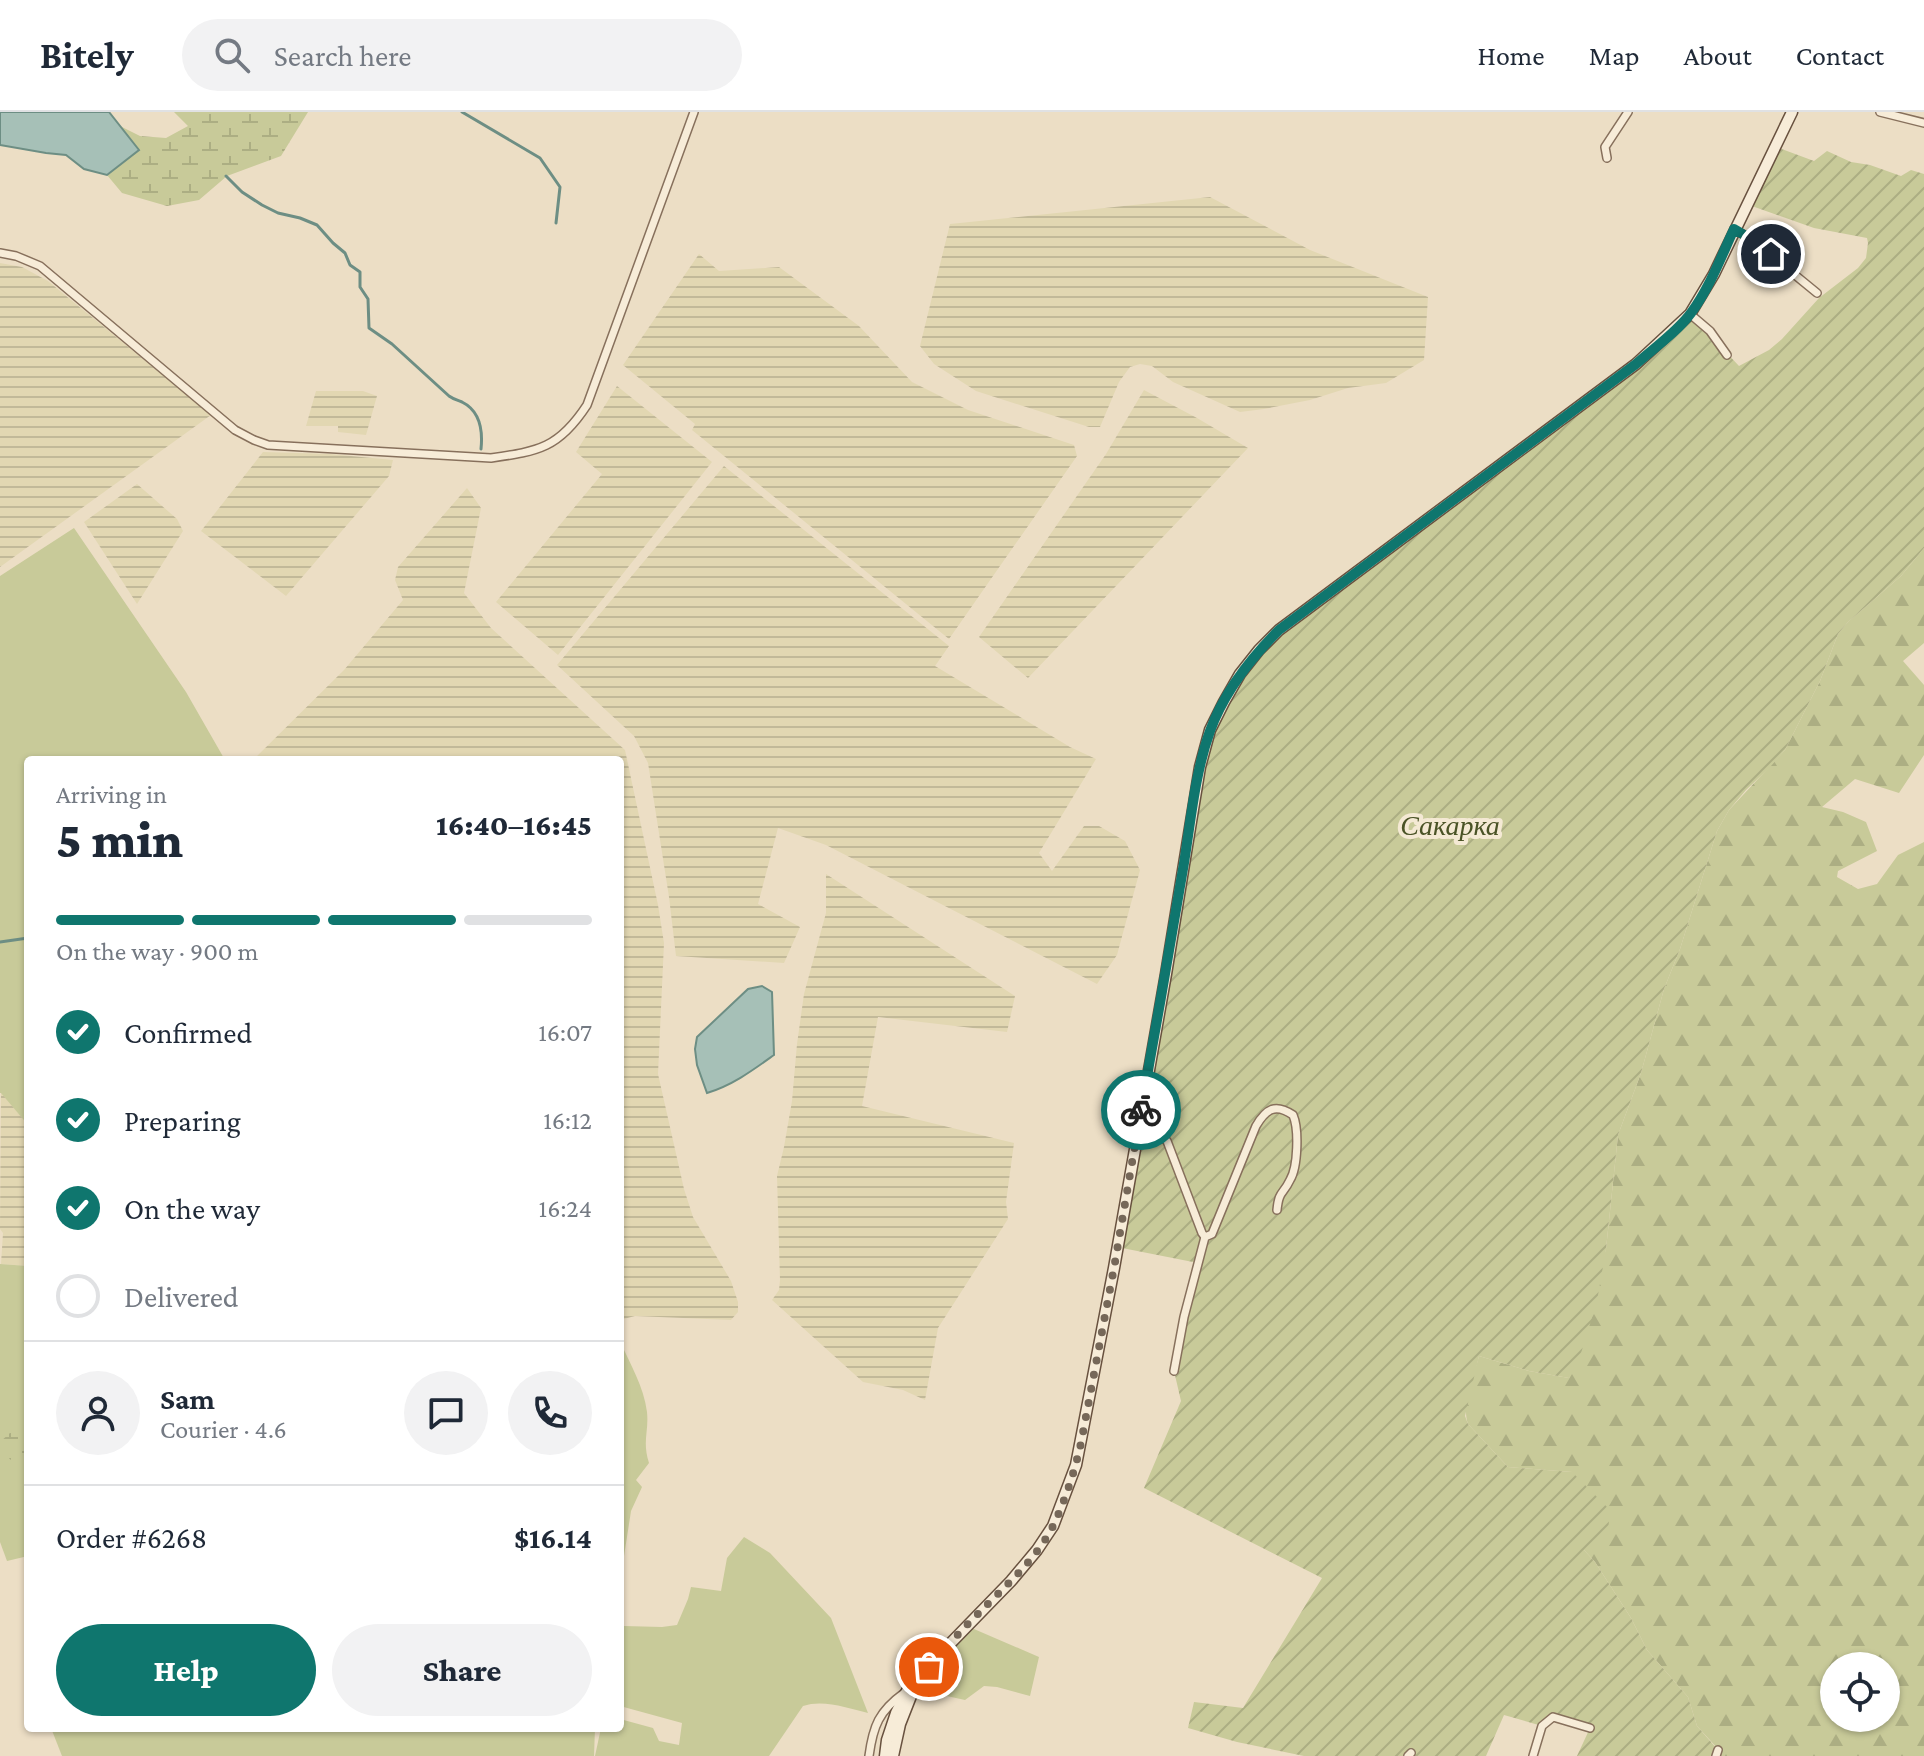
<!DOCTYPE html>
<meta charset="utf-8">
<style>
body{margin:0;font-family:"Crimson Pro",serif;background:#f2f2f3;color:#1f2937;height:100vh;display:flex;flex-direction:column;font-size:30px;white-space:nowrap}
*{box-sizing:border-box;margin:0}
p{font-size:26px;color:#747a83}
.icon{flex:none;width:44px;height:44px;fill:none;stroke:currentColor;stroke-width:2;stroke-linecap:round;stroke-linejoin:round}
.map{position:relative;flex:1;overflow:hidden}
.side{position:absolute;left:24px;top:644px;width:600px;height:976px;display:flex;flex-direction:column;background:#fff;border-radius:8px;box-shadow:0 2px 6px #0004}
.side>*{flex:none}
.controls{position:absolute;left:1820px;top:1540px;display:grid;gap:16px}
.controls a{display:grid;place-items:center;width:80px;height:80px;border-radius:50%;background:#fff;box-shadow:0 2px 6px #0004;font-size:40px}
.pin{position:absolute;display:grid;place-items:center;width:68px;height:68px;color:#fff;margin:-34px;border:4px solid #fff;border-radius:50%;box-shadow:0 2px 8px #0007}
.courier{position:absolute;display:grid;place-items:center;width:80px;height:80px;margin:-40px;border:6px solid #0f766e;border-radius:50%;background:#fff;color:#222;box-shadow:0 2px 10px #0007}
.headline em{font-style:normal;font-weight:800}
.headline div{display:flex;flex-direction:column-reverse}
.headline{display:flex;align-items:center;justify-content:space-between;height:136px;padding:0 32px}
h1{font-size:52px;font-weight:800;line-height:60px}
.bar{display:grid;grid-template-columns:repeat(4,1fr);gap:12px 8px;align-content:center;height:96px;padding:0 32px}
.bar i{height:10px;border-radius:6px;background:#e0e1e3}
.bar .selected{background:#0f766e}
.bar p{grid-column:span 4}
.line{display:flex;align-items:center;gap:20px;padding:0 32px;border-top:2px solid #e0e1e3}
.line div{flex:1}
.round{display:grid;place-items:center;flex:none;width:84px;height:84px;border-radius:42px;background:#f2f2f3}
ol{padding:0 32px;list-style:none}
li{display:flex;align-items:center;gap:24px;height:88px}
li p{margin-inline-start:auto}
li .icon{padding:8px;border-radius:50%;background:#0f766e;color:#fff;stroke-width:4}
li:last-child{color:#747a83}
li i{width:44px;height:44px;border:4px solid #e0e1e3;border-radius:50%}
.button{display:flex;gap:16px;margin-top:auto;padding:16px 32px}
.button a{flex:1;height:92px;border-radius:48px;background:#0f766e;color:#fff;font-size:32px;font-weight:800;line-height:92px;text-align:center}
.button a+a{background:#f2f2f3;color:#1f2937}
header{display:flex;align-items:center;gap:48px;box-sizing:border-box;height:112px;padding:0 40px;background:#fff;border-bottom:2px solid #e0e1e3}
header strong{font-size:38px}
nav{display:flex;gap:44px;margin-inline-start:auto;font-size:28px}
.search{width:560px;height:72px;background:#f2f2f3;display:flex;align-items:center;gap:20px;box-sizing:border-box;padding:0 28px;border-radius:44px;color:#747a83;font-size:30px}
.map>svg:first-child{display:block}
.farmland{fill:url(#farmland-rules)}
.grass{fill:#c8ca99}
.forest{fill:url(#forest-firs);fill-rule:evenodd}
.wetland{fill:url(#wetland-marsh)}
.garden{fill:url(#garden-furrows)}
.water{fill:#a6c0b7;stroke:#6d8e84;stroke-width:2}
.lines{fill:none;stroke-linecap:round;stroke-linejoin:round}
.stream{stroke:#6d8e84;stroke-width:3}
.street-casing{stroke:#87705c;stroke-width:10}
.secondary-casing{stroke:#68513f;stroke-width:13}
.street{stroke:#f7ecd8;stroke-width:7}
.secondary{stroke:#f7ecd8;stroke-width:10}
.done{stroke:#766859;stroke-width:8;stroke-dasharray:0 14.4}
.route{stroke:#0f766e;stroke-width:10}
.labels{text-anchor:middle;stroke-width:8;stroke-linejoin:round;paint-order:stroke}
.park-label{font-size:28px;font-style:italic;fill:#4a5326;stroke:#f4e9d4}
</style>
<header>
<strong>Bitely</strong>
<div class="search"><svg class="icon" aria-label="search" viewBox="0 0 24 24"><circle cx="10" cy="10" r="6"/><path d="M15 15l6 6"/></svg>Search here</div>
<nav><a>Home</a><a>Map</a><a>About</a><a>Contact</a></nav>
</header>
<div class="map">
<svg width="1924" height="1644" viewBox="0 0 1924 1644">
<defs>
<pattern id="farmland-rules" width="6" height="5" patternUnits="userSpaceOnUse" patternTransform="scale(2)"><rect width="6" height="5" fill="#e2d7b2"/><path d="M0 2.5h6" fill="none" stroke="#c2b999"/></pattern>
<pattern id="forest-firs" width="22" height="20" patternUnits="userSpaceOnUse" patternTransform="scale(2)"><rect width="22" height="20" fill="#c8ca99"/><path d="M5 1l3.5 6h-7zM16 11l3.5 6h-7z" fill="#acae83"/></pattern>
<pattern id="wetland-marsh" width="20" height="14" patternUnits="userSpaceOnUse" patternTransform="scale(2)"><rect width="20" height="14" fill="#c8ca99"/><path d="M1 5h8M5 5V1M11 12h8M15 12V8" fill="none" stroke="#acae83"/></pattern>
<pattern id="garden-furrows" width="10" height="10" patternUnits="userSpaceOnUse" patternTransform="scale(2)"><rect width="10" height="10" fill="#c8ca99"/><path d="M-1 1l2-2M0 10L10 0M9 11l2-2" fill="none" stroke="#acae83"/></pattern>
</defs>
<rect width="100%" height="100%" fill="#ecdec5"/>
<g class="farmland">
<path d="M1210,85L1310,138L1428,185L1424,248L1386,271L1348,276L1310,288L1264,297L1240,300L1173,270L1152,254L1140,252L1130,255L1119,270L1100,315H1089L976,279L934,252L920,234L950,112Z"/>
<path d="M699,142L719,159L779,155L859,214L912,270L968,298L1074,333L1077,344L949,527L692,318L695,312L623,253Z"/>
<path d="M0,151L22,155L48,169L211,303L0,455Z"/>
<path d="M617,274L712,350L558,543L496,490L602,362L576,340Z"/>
<path d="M1144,278L1197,306L1248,336L1028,566L979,525L1106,342Z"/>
<path d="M316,279H363L377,284L366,323L338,320V314H306Z"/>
<path d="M263,340L330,342L393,348L389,364L286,484L201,419Z"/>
<path d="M724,354L949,534L935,554L1070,635L1096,647L1039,741L1052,759L1084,714H1099L1125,729L1140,758L1117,843L1097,872L826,733L778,716L758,792L800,815L784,851L676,844L669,785L648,651L634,624L557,553Z"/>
<path d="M137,372L177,407L183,419L137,492L84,410Z"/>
<path d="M467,376L481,396L464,481L491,516L625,638L658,793L664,831L658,962L684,1077L693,1105L731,1169L738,1190V1200L731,1208L635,1204L620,1208V648H253L344,558L403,488L395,468L398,455Z"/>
<path d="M826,762L1015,884L1007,920L878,905L862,994L1014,1031L1006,1090L1008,1107L938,1216L925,1288L903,1278L863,1270L772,1188L779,1178L780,1168L777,1064L784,1035L792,989L797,932L804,882L826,801Z"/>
<path d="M1,980L28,1013V1154L1,1152L3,1121L0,1117Z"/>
</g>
<g class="grass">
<path d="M74,416L186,580L225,648H28V1013L1,981H0V464Z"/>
<path d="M0,1152L28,1154V1444L7,1449L0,1430Z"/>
<path d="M620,1229C630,1252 644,1275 647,1300C649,1320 642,1329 649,1351L636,1368L642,1375L631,1399L620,1470Z"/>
<path d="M744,1425L770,1441L831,1506L868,1601C848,1596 823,1587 803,1594L769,1644H595L601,1616H620V1607L653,1616L659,1629L679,1633L682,1611L620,1594V1530L624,1514L662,1515L677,1513L688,1487L691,1475L721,1479L727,1446Z"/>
<path d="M967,1514L1039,1545L1030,1584L997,1575L984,1574L965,1588L915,1577L929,1555Z"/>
<path d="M51,1616H595L594,1644H62Z"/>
</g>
<path class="forest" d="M1924,436V531L1903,549L1924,573V643L1899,681L1855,667L1822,695L1843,700L1866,710L1877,739L1838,759L1837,765L1858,777L1877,772L1898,743L1924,730V1644H1716L1718,1637L1697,1614L1688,1585L1647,1538L1631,1506L1595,1450L1584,1438L1572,1360L1508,1355L1468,1312C1461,1292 1474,1264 1479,1244L1529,1259L1569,1266L1606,1137L1618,1023L1641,961L1664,877L1680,837L1717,719L1729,698L1785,638L1820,569L1838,522L1848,510L1901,464ZM1834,1554H1886V1606H1834Z"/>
<g class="wetland">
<path d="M174,0H308L281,44L227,64L199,88L167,94L122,81L107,63L138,38L120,14L140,24L166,26L188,14Z"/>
<path d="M10,1321L28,1322V1358C14,1351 4,1346 0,1330Z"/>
</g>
<path class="garden" d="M1779,36L1814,49L1827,39L1851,50L1870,53L1901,64L1911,58L1924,62V436L1901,464L1848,510L1838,522L1820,569L1785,638L1771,654L1746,678L1729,698L1717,719L1680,837L1664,877L1641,961L1618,1023L1606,1137L1597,1189L1578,1251L1569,1266L1529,1259L1479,1244L1465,1304L1468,1312L1508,1355L1572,1360L1610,1398L1608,1420L1584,1438L1595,1450L1631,1506L1647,1538L1688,1585L1697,1614L1718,1638L1716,1644H1577L1590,1616L1553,1606L1542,1614L1504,1603L1486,1644H1415L1411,1641L1408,1644H1304L1237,1630L1188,1616L1194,1590L1243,1596L1322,1466L1144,1376L1181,1289L1174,1259L1198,1151L1117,1135L1210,618L1259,538L1636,252L1690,202L1739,254L1769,238L1782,227L1819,186L1858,156L1866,146L1868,131L1867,126L1814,116L1749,93Z"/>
<g class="water">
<path d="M0,0H109L139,38L107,63L84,57L66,43L46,41L0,33Z"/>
<path d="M762,874L772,880L774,943C753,958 733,973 707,981L697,953L695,937L697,925L748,877Z"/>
</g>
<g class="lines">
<g class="stream">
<path d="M462,0L540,46L560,75L556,111"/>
<path d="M226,64L242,80L262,93L278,101L300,106L317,113L333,131L345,141L350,153L360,160V175L368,187L369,216L392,232L449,284C453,287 457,288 462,290C480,299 483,318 481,337"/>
<path d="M0,830L28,826"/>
</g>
<defs>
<g id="street">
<path d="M1880,0L1924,11"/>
<path d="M1607,46L1605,35L1628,0"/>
<path d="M1734,117L1751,127L1817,181"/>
<path d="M0,141L16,144L40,154L235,318L254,328L268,333L491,346C539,339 559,336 587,293L694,0"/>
<path d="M1690,202L1710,219L1727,243"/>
<path d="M1137,1018L1159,1023L1167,1029L1202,1121L1205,1125"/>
<path d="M1174,1259L1184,1205L1205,1125L1212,1122L1256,1014C1266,997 1275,991 1293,1003C1299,1017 1298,1055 1290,1068C1283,1083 1279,1078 1277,1098"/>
<path d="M869,1644C873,1614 879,1599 904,1581"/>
<path d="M1408,1644L1411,1641"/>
<path d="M1533,1644L1542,1614L1553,1605L1590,1616"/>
<path d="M1716,1644L1718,1638"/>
</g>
<g id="secondary">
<path d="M885,1644L887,1628L896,1601L910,1573L1011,1469L1037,1438L1053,1414L1076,1353L1114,1156L1166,862L1200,655L1210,618L1224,590L1240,562L1259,538L1279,518L1636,252L1690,202L1714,162L1792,0"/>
<path d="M893,1644L900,1612L911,1584"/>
</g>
</defs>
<use href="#street" class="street-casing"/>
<use href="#secondary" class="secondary-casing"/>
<use href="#street" class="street"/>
<use href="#secondary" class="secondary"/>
</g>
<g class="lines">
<path class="done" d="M929,1555C945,1537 961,1518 979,1501C1005,1474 1037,1447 1054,1412C1066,1386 1075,1358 1081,1331L1114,1156L1141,998"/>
<path class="route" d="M1141,998C1156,916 1170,833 1184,751C1191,707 1195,661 1210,619C1224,580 1250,547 1279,518L1636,252C1654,236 1677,220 1691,201C1710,175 1721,145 1734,117L1751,127L1771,142"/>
</g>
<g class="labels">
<g class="park-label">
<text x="1450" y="723">Сакарка</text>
</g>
</g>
</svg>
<div class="controls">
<a><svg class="icon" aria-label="locate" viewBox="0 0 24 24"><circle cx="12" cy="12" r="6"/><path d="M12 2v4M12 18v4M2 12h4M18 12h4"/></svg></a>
</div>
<div class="pin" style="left:929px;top:1555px;background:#ea580c"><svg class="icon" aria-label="bag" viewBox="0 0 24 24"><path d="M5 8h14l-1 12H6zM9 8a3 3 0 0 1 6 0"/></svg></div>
<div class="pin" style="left:1771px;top:142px;background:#1f2937"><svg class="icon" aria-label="home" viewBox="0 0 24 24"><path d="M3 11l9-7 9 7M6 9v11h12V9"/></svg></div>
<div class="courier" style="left:1141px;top:998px"><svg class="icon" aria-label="bike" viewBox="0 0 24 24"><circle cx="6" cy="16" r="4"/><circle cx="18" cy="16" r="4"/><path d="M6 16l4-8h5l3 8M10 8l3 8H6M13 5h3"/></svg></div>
<section class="side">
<div class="headline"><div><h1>5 min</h1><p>Arriving in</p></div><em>16:40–16:45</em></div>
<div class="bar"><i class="selected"></i><i class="selected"></i><i class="selected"></i><i></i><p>On the way · 900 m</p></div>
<ol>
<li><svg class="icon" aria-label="check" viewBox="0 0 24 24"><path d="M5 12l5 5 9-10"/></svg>Confirmed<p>16:07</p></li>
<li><svg class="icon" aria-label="check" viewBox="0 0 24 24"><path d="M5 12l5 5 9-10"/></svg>Preparing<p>16:12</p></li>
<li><svg class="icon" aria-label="check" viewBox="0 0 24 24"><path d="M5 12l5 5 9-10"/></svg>On the way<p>16:24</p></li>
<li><i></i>Delivered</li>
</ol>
<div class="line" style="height:144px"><a class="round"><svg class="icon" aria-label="person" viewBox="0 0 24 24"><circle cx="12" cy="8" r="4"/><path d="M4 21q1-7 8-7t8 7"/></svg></a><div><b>Sam</b><p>Courier · 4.6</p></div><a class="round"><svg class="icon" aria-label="chat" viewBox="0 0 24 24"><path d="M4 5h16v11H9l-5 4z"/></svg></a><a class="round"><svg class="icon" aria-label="phone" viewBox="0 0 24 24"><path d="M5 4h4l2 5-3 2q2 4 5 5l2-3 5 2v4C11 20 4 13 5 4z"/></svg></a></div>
<div class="line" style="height:104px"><div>Order #6268</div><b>$16.14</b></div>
<div class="button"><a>Help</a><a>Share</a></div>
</section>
</div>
